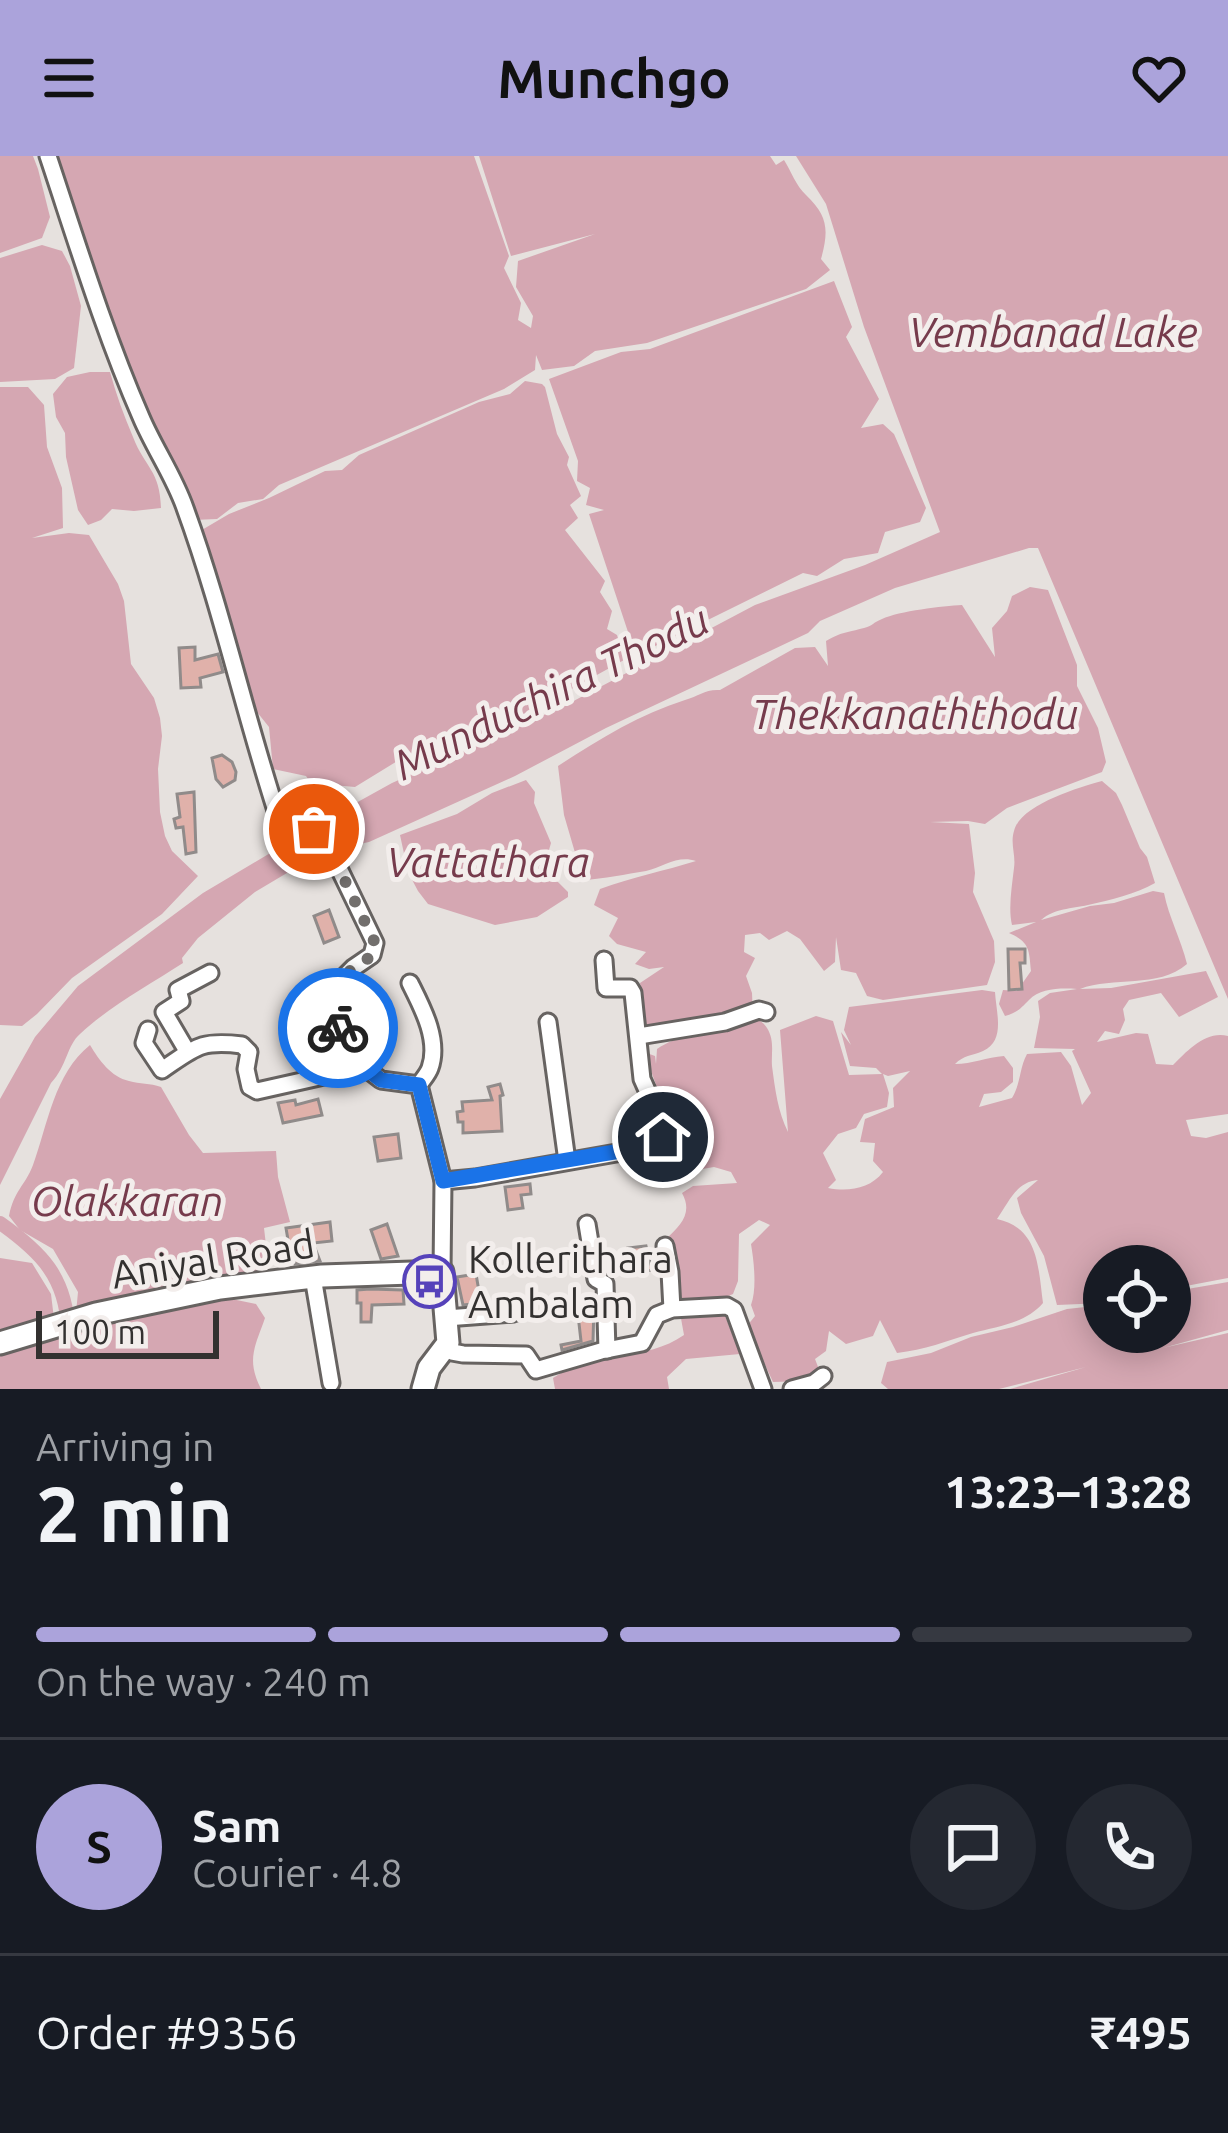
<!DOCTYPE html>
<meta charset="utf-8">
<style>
body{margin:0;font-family:Ubuntu,sans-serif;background:#242831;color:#f1f3f6;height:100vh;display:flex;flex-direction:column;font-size:45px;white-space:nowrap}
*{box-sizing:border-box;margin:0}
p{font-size:39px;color:#9ea1a6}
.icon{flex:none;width:66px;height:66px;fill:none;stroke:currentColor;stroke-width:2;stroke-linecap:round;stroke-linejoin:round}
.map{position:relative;height:1233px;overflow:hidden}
.side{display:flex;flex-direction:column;background:#171b24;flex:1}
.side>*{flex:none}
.fabs{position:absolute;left:1083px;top:1089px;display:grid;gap:24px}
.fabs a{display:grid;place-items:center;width:108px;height:108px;border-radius:50%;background:#171b24;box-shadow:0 6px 30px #0003;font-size:60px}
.scale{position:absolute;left:36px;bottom:30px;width:183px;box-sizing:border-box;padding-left:12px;border:6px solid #333130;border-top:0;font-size:33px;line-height:42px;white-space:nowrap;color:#333130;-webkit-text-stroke:9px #f3eeec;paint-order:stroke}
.pin{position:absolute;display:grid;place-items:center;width:102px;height:102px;color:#fff;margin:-51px;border:6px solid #fff;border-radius:50%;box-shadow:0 3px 12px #0007}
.courier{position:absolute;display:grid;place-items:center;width:120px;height:120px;margin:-60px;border:9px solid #1a73e8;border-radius:50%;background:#fff;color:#222;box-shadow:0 3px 15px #0007}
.head em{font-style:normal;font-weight:700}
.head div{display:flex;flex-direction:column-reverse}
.head{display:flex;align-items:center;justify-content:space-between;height:204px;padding:0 36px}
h1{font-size:78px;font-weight:700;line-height:90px}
.bar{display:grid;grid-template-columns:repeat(4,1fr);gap:18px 12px;align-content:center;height:144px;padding:0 36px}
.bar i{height:15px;border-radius:9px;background:#363941}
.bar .active{background:#aba3db}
.bar p{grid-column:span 4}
.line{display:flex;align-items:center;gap:30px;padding:0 36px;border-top:3px solid #363941}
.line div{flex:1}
.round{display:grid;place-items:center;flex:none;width:126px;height:126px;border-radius:63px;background:#242831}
header{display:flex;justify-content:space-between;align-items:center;height:156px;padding:0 36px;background:#aba3db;color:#111;font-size:54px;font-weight:700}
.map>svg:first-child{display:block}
.water{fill:#d5a7b2;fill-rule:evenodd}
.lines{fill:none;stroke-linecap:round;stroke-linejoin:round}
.canal{stroke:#d5a7b2;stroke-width:14}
.building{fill:#e0b1aa;stroke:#908b8a;stroke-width:3}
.street-casing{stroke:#676361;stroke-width:21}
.secondary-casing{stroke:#676361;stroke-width:27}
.street{stroke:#fff;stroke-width:15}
.secondary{stroke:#fff;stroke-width:21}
.done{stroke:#726f6d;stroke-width:12;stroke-dasharray:0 21.6}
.route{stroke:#1a73e8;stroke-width:15}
.labels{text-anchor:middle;stroke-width:10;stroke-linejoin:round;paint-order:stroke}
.street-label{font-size:39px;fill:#333130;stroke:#f3eeec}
.poi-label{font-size:39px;fill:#333130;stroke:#f3eeec;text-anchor:start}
.water-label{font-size:42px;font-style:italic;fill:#763b4c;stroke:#f3eeec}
</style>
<header><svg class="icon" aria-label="menu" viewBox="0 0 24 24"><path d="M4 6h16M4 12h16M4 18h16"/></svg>Munchgo<svg class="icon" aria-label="heart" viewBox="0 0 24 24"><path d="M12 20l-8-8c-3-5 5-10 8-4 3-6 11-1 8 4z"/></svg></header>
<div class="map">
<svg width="1228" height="1233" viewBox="0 0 1228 1233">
<rect width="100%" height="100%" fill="#e6e1de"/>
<g class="water">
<path d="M0,0H33L38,13L50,61L42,82L0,97Z"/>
<path d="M53,0H474L509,100L504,112L521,147L518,164L531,172L533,160L516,131L518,105L595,78L511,100L479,0H770L776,9L784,4C791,15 796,30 806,39C828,60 829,74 821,103L830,114L806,133L647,187L595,195L574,210L542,214L536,199L535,214L504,233L279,329L263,343L238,347L217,363L193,364L120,212Z"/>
<path d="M796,0H1228V843L1038,392H1029L895,432L820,465L808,477L606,572L515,620L369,686L340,692L292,714L255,736L198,782L182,802L183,807C149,829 110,850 80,878C67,889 67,910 51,927L0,1029V943L35,881L78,830L203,737L282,690L316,680L336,658L392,627L566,549L755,449L865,409L940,376L864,171L826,48Z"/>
<path d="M42,89L62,95L70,110L81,150L74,212L55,223L0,226V102Z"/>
<path d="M834,125L852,171L846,181L879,243L861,272L883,268L894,278L926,352L920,366L885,376L878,397L844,403L817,420L803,417L645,495L630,482L589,358L604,354L586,349L590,332L577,325L578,305L549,223L621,196L650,193Z"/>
<path d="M90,216H110C116,238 124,260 133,281C145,312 160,314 161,352L134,355L112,353L101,364L88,369L78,354L66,301L65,277L56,261L53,238L67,221Z"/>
<path d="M525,225L542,228L545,231L557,278L569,301L567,309L581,340L570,349L578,362L565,374L605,425L600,436L612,455L607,473L617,479L624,504L499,573L475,582L454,584L418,606L399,604L355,631L333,629L323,639H319L306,620L273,613L269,571L253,551L236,492L195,378L229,358L269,342L325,315L342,314L359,299L479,246L510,238Z"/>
<path d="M0,231H28L44,249L47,291L62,332L63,372L32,382L69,377L89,379L118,428L124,445L131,508L154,542L160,562L162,580L158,613L160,656L165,680L172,695L198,720L162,758L72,822L37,858L22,870L0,869Z"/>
<path d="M1030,431L1048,434L1077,509V530L1098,572L1106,606L1102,616L1007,652L985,668L968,665L930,666L969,668L975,717L973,736L994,785L995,806L987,829L883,844L867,840L856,817L841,814L836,781L835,806L824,815L800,783L787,775L769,784L760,777L745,779L744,796L755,802L746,820L752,837L753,860C758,863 764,867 767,872C775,885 771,897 772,910C775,933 778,956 788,976L780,874L816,860L833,865L849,919L882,918L876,912L850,910L841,876L851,889L844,874L849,851L982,834L995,836C996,856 1006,885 983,895C971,900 964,899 955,908C972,908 987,901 1004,900L1013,912V926L1001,936L984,938L979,951L1012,942C1021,927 1019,913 1027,898L1061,896L1071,910L1082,949L1091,937L1072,895L1075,893L1034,892L1040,861L1038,845L1050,837L1077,833C1061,832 1040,832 1029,844C1020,853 1018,856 1005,860L999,848L1003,834L1017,835L1031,815C1029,794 1030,786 1009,777L1036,766L1012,769C1008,752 1012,730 1014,712C1016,699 1010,688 1014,675C1020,649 1077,632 1102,625L1116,637L1122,649L1140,692L1147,701L1155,727C1135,738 1111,744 1088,749C1071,753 1055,752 1041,764L1090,750L1114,747L1153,735L1164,737C1169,762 1181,783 1187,808C1158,833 1113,820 1080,833L1111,832L1206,815L1218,841L1179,861L1161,837L1129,844L1123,853L1125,864L1119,878L1105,875L1097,886L1136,877L1148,878L1156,908L1173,909C1187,895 1206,874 1228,880V958L1186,964L1191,980L1206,982L1228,976V1122L1170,1133V1110H1104V1147L1057,1149L1044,1100L1021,1057L1017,1042L1038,1024C1016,1026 1009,1046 997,1063C1039,1072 1038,1111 1043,1147C1025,1168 997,1170 973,1177C947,1185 924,1194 897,1197L880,1164L873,1180L846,1188L829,1175L826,1195L815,1203L820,1216L807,1225L773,1226L747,1170L755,1160L751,1149C757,1133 754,1106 751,1088L770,1069L759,1064L739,1078L738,1125L733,1138L719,1144L685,1149L675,1136L666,1083C681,1069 693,1057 682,1037L693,1030L737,1027L731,1016L714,1011L691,1015L678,986L673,944L668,936V961L644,896L655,900L656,908L657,893C678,879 694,880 718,873L647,877L640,827L664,811L649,813L635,808L646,796L617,788L609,780L618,762L594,749L600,733C633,721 664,715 696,705C677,699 664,711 646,715C626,718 604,723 583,724L564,659L558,610C598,584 640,558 685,544C699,540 705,533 720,534L795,492L815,491L828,510L826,485C844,475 846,477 864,472C874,469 872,467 882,463C899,455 943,450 962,449L995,501L992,472L1007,455L1012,440ZM910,915L893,932L894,951L865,963L860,986L875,987L873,1005L883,1016C870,1033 848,1036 828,1032L836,1024L823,997L838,978L856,972L864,958L887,951L889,937L883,918L888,920Z"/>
<path d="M526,624L535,636L534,647L551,687L547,701L554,722L568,736V741L537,761L495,769L428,748L418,735L408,716L400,679L457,658L492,637Z"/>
<path d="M90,889C99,904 111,921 129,925C140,928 150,927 161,931L189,979L203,997L276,995L278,1021L290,1066L264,1072L269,1115L239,1127L76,1157L78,1136L53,1093L20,1074L9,1060C14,1034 25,1030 33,1009C48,968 54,918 90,889Z"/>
<path d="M0,1102L32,1107L51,1138L54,1163L208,1148L222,1141L256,1148L265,1162C255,1191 246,1203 261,1233H0V1198L11,1194L0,1182Z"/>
<path d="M1228,1126V1174L1163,1192L1228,1177V1233H1010L1086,1211L999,1233H888L881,1227L887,1206L931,1197L971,1181L1013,1171L1067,1153L1104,1149V1176H1170V1136Z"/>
<path d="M680,1157H724L740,1198L686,1203L667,1221L669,1233H555L553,1222C595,1194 646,1206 684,1179Z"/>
</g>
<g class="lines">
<path class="canal" d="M0,1067C41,1096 66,1121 68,1173"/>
</g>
<g class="building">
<path d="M195,491V504L218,498L223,516L200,522L201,531L181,532L179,492Z"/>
<path d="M222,599L232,606L236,616L235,624L223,631L216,623L212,602Z"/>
<path d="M194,636L196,696L186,698L183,671L176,672L174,663L180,661L177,638Z"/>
<path d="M329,754L339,781L324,787L314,760Z"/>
<path d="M1008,793H1025V807H1020L1022,833L1009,834Z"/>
<path d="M500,928L503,939L500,940L502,975L463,977V966H458L457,956L463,955L462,946L492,944L488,931Z"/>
<path d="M318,943L322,959L283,967L278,947L295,944L296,949Z"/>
<path d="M398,978L401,1002L378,1005L374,981Z"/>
<path d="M530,1028L531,1038L521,1039L523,1052L508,1054L505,1031Z"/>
<path d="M330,1066L332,1085L313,1087L320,1105L295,1108L293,1089L289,1090L286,1072Z"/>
<path d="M387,1068L398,1100L381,1103L371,1074Z"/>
<path d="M646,1090L652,1114L634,1117L628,1092Z"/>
<path d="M476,1118L481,1147L463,1149L457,1121Z"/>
<path d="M370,1133L403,1134L404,1148L372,1149L371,1166H361V1147H357V1134Z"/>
<path d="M594,1149L593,1185L562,1194L561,1189L581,1185L577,1150Z"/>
</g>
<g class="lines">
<defs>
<g id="street">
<path d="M48,0C77,87 104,176 141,261C154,292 174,320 185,352C223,456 246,565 281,670L286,676L294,678L320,673L375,787L372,799L353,812L334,831V854L339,875L359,892L364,911L381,924L419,929L443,1025L442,1116"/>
<path d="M410,827C422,851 440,884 430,912C428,918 423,923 419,929"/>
<path d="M548,866L567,1005"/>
<path d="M148,874L144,887L162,914C196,891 200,884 242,889L249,896L246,913L250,931L257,935L364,911"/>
<path d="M639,880L725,866L759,854L766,856"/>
<path d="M187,895L164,856L181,845L178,834L210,817"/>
<path d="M443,1025L475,1022L656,990L663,981V970L642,923L633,837L630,832H606L604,804"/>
<path d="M587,1068L596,1123L605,1128L607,1194"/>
<path d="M665,1090L670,1116L672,1153"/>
<path d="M313,1121L331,1227"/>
<path d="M446,1162L514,1157"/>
<path d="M448,1187L452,1196L463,1198L526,1199L536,1214L601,1195L642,1187L657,1159L672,1153L727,1150L734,1154L763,1233"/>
<path d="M792,1233L814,1227L823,1220"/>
</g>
<path id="secondary" d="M0,1187L96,1158L220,1132L322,1120L442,1116L448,1187L429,1212L423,1233"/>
</defs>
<use href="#street" class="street-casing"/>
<use href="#secondary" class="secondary-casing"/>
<use href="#street" class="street"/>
<use href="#secondary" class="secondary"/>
</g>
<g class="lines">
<path class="done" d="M314,673H320L375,787L372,800L353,812L334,831V854L338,872"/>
<path class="route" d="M338,872L359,892L364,911L381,924L419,929L443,1025L656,989L663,981"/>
</g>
<defs>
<symbol id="bus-ring" viewBox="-11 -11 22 22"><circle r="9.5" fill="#f3eeec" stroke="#5642ba" stroke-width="1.5"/><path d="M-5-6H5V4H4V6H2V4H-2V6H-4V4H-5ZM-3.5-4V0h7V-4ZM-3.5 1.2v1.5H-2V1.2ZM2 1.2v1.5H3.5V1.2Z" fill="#5642ba"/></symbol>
</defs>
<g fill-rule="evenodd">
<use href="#bus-ring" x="400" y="1096" width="59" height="59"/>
</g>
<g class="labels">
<g class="street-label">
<text transform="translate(213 1103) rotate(-9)" y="14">Aniyal Road</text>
</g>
<g class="poi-label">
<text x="468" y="1117">Kollerithara<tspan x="468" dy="45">Ambalam</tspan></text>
</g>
<g class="water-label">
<text x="1053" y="191">Vembanad Lake</text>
<text transform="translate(551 536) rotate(-26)" y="15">Munduchira Thodu</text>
<text x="915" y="573">Thekkanaththodu</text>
<text x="488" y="721">Vattathara</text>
<text x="127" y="1060">Olakkaran</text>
</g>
</g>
</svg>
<div class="fabs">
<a><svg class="icon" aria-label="locate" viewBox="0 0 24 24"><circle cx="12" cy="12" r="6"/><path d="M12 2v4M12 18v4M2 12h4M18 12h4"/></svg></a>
</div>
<div class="scale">100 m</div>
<div class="pin" style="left:314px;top:673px;background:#ea580c"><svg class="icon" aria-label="bag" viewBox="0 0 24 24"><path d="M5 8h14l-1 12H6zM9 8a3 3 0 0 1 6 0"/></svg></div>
<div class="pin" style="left:663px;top:981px;background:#1f2937"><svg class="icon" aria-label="home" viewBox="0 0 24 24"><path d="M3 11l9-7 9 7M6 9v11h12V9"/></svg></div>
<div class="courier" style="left:338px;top:872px"><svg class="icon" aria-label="bike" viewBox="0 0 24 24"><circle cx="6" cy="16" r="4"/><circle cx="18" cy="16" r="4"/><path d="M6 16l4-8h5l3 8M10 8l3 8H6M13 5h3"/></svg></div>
</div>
<section class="side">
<div class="head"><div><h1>2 min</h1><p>Arriving in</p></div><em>13:23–13:28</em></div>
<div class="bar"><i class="active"></i><i class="active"></i><i class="active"></i><i></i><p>On the way · 240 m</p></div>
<div class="line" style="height:216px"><b class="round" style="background:#aba3db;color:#111">S</b><div><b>Sam</b><p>Courier · 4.8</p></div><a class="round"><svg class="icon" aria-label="chat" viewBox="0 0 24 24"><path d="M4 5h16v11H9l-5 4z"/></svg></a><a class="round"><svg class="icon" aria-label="phone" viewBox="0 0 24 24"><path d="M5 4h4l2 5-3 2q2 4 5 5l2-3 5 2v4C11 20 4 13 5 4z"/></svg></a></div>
<div class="line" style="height:156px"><div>Order #9356</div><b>₹495</b></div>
</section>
